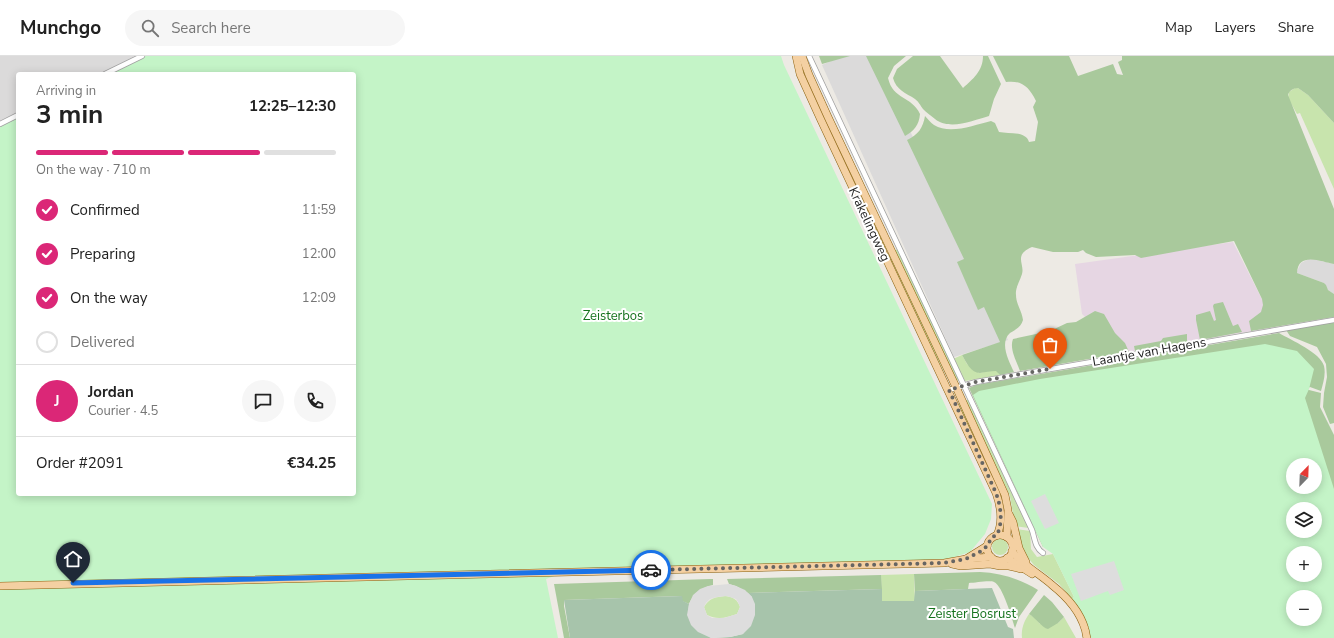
<!DOCTYPE html>
<meta charset="utf-8">
<style>
body{margin:0;font-family:"Nunito Sans",sans-serif;background:#f6f6f6;color:#222;height:100vh;display:flex;flex-direction:column;font-size:15px;white-space:nowrap}
*{box-sizing:border-box;margin:0}
p{font-size:13px;color:#767676}
.icon{flex:none;width:22px;height:22px;fill:none;stroke:currentColor;stroke-width:2;stroke-linecap:round;stroke-linejoin:round}
.map{position:relative;flex:1;overflow:hidden}
.panel{position:absolute;left:16px;top:16px;width:340px;height:424px;display:flex;flex-direction:column;background:#fff;border-radius:4px;box-shadow:0 2px 10px #0003}
.panel>*{flex:none}
.needle{width:26px;rotate:23deg}
.controls{position:absolute;left:1286px;top:402px;display:grid;gap:8px}
.controls a{display:grid;place-items:center;width:36px;height:36px;border-radius:50%;background:#fff;box-shadow:0 2px 10px #0003;font-size:20px}
.pin{position:absolute;display:grid;place-items:center;width:34px;height:34px;color:#fff;margin:-41px -17px;border-radius:50% 50% 50% 0;rotate:-45deg;box-shadow:0 0 4px #0007}
.pin .icon{rotate:45deg}
.courier{position:absolute;display:grid;place-items:center;width:40px;height:40px;margin:-20px;border:3px solid #1a73e8;border-radius:50%;background:#fff;color:#222;box-shadow:0 1px 5px #0007}
.overview em{font-style:normal;font-weight:700}
.overview div{display:flex;flex-direction:column-reverse}
.overview{display:flex;align-items:center;justify-content:space-between;height:68px;padding:0 20px}
h1{font-size:26px;font-weight:700;line-height:30px}
.bar{display:grid;grid-template-columns:repeat(4,1fr);gap:6px 4px;align-content:center;height:48px;padding:0 20px}
.bar i{height:5px;border-radius:3px;background:#e0e0e0}
.bar .current{background:#db2777}
.bar p{grid-column:span 4}
.line{display:flex;align-items:center;gap:10px;padding:0 20px;border-top:1px solid #e0e0e0}
.line div{flex:1}
.round{display:grid;place-items:center;flex:none;width:42px;height:42px;border-radius:21px;background:#f6f6f6}
ol{padding:0 20px;list-style:none}
li{display:flex;align-items:center;gap:12px;height:44px}
li p{margin-inline-start:auto}
li .icon{padding:4px;border-radius:50%;background:#db2777;color:#fff;stroke-width:4}
li:last-child{color:#767676}
li i{width:22px;height:22px;border:2px solid #e0e0e0;border-radius:50%}
header{display:flex;align-items:center;gap:24px;box-sizing:border-box;height:56px;padding:0 20px;background:#fff;border-bottom:1px solid #e0e0e0}
header strong{font-size:19px}
nav{display:flex;gap:22px;margin-inline-start:auto;font-size:14px}
.search{width:280px;height:36px;background:#f6f6f6;display:flex;align-items:center;gap:10px;box-sizing:border-box;padding:0 14px;border-radius:22px;color:#767676;font-size:15px}
.map>svg:first-child{display:block}
.residential{fill:#dbdada}
.industrial{fill:#e6d6e3}
.grass{fill:#c8e4ad}
.forest{fill:#a9c99c}
.cemetery{fill:#a7c4ab}
.park{fill:#c4f4c7;fill-rule:evenodd}
.parking{fill:#ddd;fill-rule:evenodd}
.lines{fill:none;stroke-linecap:round;stroke-linejoin:round}
.minor-casing{stroke:#a1a1a1;stroke-width:6}
.primary-casing{stroke:#8a5f0c;stroke-width:8}
.minor{stroke:#fff;stroke-width:4.5}
.primary{stroke:#f4d0a2;stroke-width:7}
.done{stroke:#666563;stroke-width:4;stroke-dasharray:0 7.2}
.route{stroke:#1a73e8;stroke-width:5}
.labels{text-anchor:middle;stroke-width:4;stroke-linejoin:round;paint-order:stroke}
.street-label{font-size:13px;fill:#1d1d1d;stroke:#fff}
.park-label{font-size:13px;fill:#14721c;stroke:#fff}
</style>
<header>
<strong>Munchgo</strong>
<div class="search"><svg class="icon" aria-label="search" viewBox="0 0 24 24"><circle cx="10" cy="10" r="6"/><path d="M15 15l6 6"/></svg>Search here</div>
<nav><a>Map</a><a>Layers</a><a>Share</a></nav>
</header>
<div class="map">
<svg width="1334" height="582" viewBox="0 0 1334 582">
<rect width="100%" height="100%" fill="#edeae4"/>
<g class="residential">
<path d="M0,0H140L104,18H18V206L0,212Z"/>
<path d="M842,0H875L1008,284L954,301L822,9Z"/>
<path d="M1309,203L1317,204L1334,208V238L1328,234L1324,227L1297,217V215L1301,207Z"/>
</g>
<path class="industrial" d="M1233,186L1276,271L1123,297L1082,258L1075,208Z"/>
<g class="grass">
<path d="M804,9L888,194L884,195L800,11Z"/>
<path d="M1295,32H1298L1308,39L1334,67V133L1300,57L1297,58L1288,42L1289,36Z"/>
<path d="M898,193L960,325L956,324L893,195Z"/>
<path d="M889,196L947,321L921,273L886,198Z"/>
<path d="M962,299L967,308L979,317L989,315H997L1000,319L965,325L953,303Z"/>
<path d="M969,343L1029,472L1015,470L1010,440L979,374L963,346Z"/>
<path d="M961,347L1004,445L1005,468H1002V456L958,348Z"/>
<path d="M1016,473L1030,475L1031,493L1037,501L1053,498L1074,541L1072,543L1059,528L1034,509L1023,496Z"/>
<circle cx="1000" cy="491" r="8"/>
<path d="M914,518L915,545H882L881,519Z"/>
<path d="M725,540C733,541 737,543 740,551L737,558C726,562 717,564 707,559L704,551C709,542 716,541 725,540Z"/>
<path d="M1029,558L1035,562L1040,568L1058,567L1064,561L1076,582H1022C1021,573 1024,565 1029,558Z"/>
</g>
<g class="forest">
<path d="M819,0H850L822,8Z"/>
<path d="M866,0H906L894,10L888,22C893,44 912,40 920,58C919,69 914,75 905,80Z"/>
<path d="M913,0H940L963,32C973,23 983,15 983,0H988L1001,28L994,43L989,60C974,64 950,75 935,63C931,60 926,56 923,53C920,49 919,46 915,43C906,37 896,34 893,22L897,13Z"/>
<path d="M993,0H1069L1078,20L1113,8L1117,18L1123,19L1118,6L1122,4V0H1334V67L1308,39L1298,32C1293,32 1289,35 1288,39L1334,153V208C1322,206 1298,195 1297,217L1324,227L1326,229L1328,234L1334,238V261L1251,275L1249,265L1261,256L1263,249L1262,243L1234,185L1141,202L1135,199L1096,201L1086,197L1083,194L1078,196H1053L1032,191C1013,199 1025,208 1022,218C1020,225 1015,232 1016,239C1016,248 1022,255 1023,264C1021,271 1016,273 1010,277C999,287 1009,305 1014,316L1000,319L996,315C990,315 986,316 980,317C971,317 966,306 962,299L1000,286L984,251L978,254L957,206L964,203L907,84C918,79 923,72 925,60C928,63 931,67 934,69C950,79 974,69 991,65L995,67L999,76C1009,78 1026,75 1029,86L1035,85L1038,66L1033,51L1036,45C1029,31 1022,24 1006,26Z"/>
<path d="M1223,246L1233,270L1238,268L1242,276L1200,284L1196,264V259L1210,255L1214,265L1216,264L1213,250L1214,248Z"/>
<path d="M1095,255L1104,258L1115,277L1125,287L1129,296L1020,315C1017,306 1009,293 1013,283L1050,275L1067,267L1076,266Z"/>
<path d="M1334,265V367L1330,368L1323,351L1324,337L1327,321L1326,308L1317,291L1290,280L1286,274Z"/>
<path d="M1279,277C1291,284 1321,297 1324,310C1326,319 1323,327 1321,335L1310,331L1043,491L969,332L976,329Z"/>
<path d="M1187,278V286L1135,295L1134,290L1161,285L1163,282Z"/>
<path d="M1165,319L1309,334L1321,337L1320,351L1334,379V482L1315,409Z"/>
<path d="M980,516C1001,517 1020,523 1038,534L1019,561L1015,572C1012,563 1003,530 994,526C989,524 975,527 969,527L968,533L915,535L914,518Z"/>
<path d="M881,519L882,533L748,537L736,530L729,528L727,523Z"/>
<path d="M710,523H713V529C702,531 693,538 689,548L682,545V540L564,544V550L570,582H564L554,528Z"/>
<path d="M1044,539L1052,546L1064,561L1058,567L1048,573C1042,572 1036,562 1029,558Z"/>
</g>
<path class="cemetery" d="M992,532L1008,571L1013,573L1014,582H570L564,544L682,540L683,545L689,548L688,559L711,582L730,581L743,578L752,541L748,537L882,533V545H914L915,535Z"/>
<g class="park">
<path d="M142,0H781L784,9L992,448L991,463L985,478L970,496L948,503L554,520L546,523L558,582H0V69L18,60V438H354V18H105Z"/>
<path d="M1265,288L1297,295L1314,313L1309,333L1305,342L1334,433V582H1091L1079,554L1072,543L1074,541L1053,498L1043,491L973,339L979,335L1040,323ZM1293,409H1315V431H1293ZM1293,453H1315V475H1293ZM1293,497H1315V519H1293ZM1293,541H1315V563H1293Z"/>
</g>
<g class="parking">
<path d="M1045,438L1059,467L1045,473L1031,445Z"/>
<path d="M1114,505L1124,534L1110,539L1108,535L1081,545L1071,518Z"/>
<path d="M729,528L736,530L745,534L752,541L755,548V559L751,570L743,578L730,581L711,582L698,576L691,569L687,559L689,548L693,539L700,533L708,530ZM727,540L736,543L738,546L740,551L737,558L724,562H712L707,559L704,551L706,547L710,543L717,541Z"/>
</g>
<g class="lines">
<defs>
<g id="minor">
<path d="M809,0L1032,474C1035,483 1035,492 1043,497"/>
<path d="M105,18L142,0"/>
<path d="M0,68L18,59"/>
<path d="M949,334L976,326L1334,264"/>
</g>
<g id="primary">
<path d="M796,0L800,18L820,62L996,437C1001,451 1003,466 997,479"/>
<path d="M802,0L809,19L828,61L956,331L1005,439L1008,454L1007,481"/>
<path d="M1009,458L1013,466L1019,492L1026,506"/>
<circle cx="1000" cy="492" r="13"/>
<path d="M1012,495C1020,507 1041,519 1052,529C1066,540 1080,556 1085,573C1086,576 1086,579 1087,582"/>
<path d="M1007,502L1032,518"/>
<path d="M966,503L991,501"/>
<path d="M952,508L961,510L990,508L1000,510H1009L1021,513"/>
<path d="M0,530L944,507L966,503L987,490"/>
</g>
</defs>
<use href="#minor" class="minor-casing"/>
<use href="#primary" class="primary-casing"/>
<use href="#minor" class="minor"/>
<use href="#primary" class="primary"/>
</g>
<g class="lines">
<path class="done" d="M651,514L944,507L966,503L983,494L987,490L992,481L997,479C1003,466 1001,451 996,437L949,334L976,326L1050,313"/>
<path class="route" d="M73,527L651,514"/>
</g>
<g class="labels">
<g class="street-label">
<text transform="translate(870 168) rotate(65)" y="5">Krakelingweg</text>
<text transform="translate(1149 295) rotate(-10)" y="5">Laantje van Hagens</text>
</g>
<g class="park-label">
<text x="613" y="264">Zeisterbos</text>
<text x="972" y="562">Zeister Bosrust</text>
</g>
</g>
</svg>
<div class="controls">
<a><svg class="needle" viewBox="-14 -14 28 28"><path d="M0-13l5 13h-10z" fill="#e53935"/><path d="M0 13l5-13h-10z" fill="#767676"/></svg></a>
<a><svg class="icon" aria-label="layers" viewBox="0 0 24 24"><path d="M12 4l9 5-9 5-9-5zM3 14l9 5 9-5"/></svg></a>
<a>+</a>
<a>−</a>
</div>
<div class="pin" style="left:1050px;top:313px;background:#ea580c"><svg class="icon" aria-label="bag" viewBox="0 0 24 24"><path d="M5 8h14l-1 12H6zM9 8a3 3 0 0 1 6 0"/></svg></div>
<div class="pin" style="left:73px;top:527px;background:#1f2937"><svg class="icon" aria-label="home" viewBox="0 0 24 24"><path d="M3 11l9-7 9 7M6 9v11h12V9"/></svg></div>
<div class="courier" style="left:651px;top:514px"><svg class="icon" aria-label="car" viewBox="0 0 24 24"><path d="M5 17H2v-5l4-1 3-4h7l3 4 3 1v5h-3M9 17h6M6 11h13"/><circle cx="7" cy="17" r="2"/><circle cx="17" cy="17" r="2"/></svg></div>
<section class="panel">
<div class="overview"><div><h1>3 min</h1><p>Arriving in</p></div><em>12:25–12:30</em></div>
<div class="bar"><i class="current"></i><i class="current"></i><i class="current"></i><i></i><p>On the way · 710 m</p></div>
<ol>
<li><svg class="icon" aria-label="check" viewBox="0 0 24 24"><path d="M5 12l5 5 9-10"/></svg>Confirmed<p>11:59</p></li>
<li><svg class="icon" aria-label="check" viewBox="0 0 24 24"><path d="M5 12l5 5 9-10"/></svg>Preparing<p>12:00</p></li>
<li><svg class="icon" aria-label="check" viewBox="0 0 24 24"><path d="M5 12l5 5 9-10"/></svg>On the way<p>12:09</p></li>
<li><i></i>Delivered</li>
</ol>
<div class="line" style="height:72px"><b class="round" style="background:#db2777;color:#fff">J</b><div><b>Jordan</b><p>Courier · 4.5</p></div><a class="round"><svg class="icon" aria-label="chat" viewBox="0 0 24 24"><path d="M4 5h16v11H9l-5 4z"/></svg></a><a class="round"><svg class="icon" aria-label="phone" viewBox="0 0 24 24"><path d="M5 4h4l2 5-3 2q2 4 5 5l2-3 5 2v4C11 20 4 13 5 4z"/></svg></a></div>
<div class="line" style="height:52px"><div>Order #2091</div><b>€34.25</b></div>
</section>
</div>
